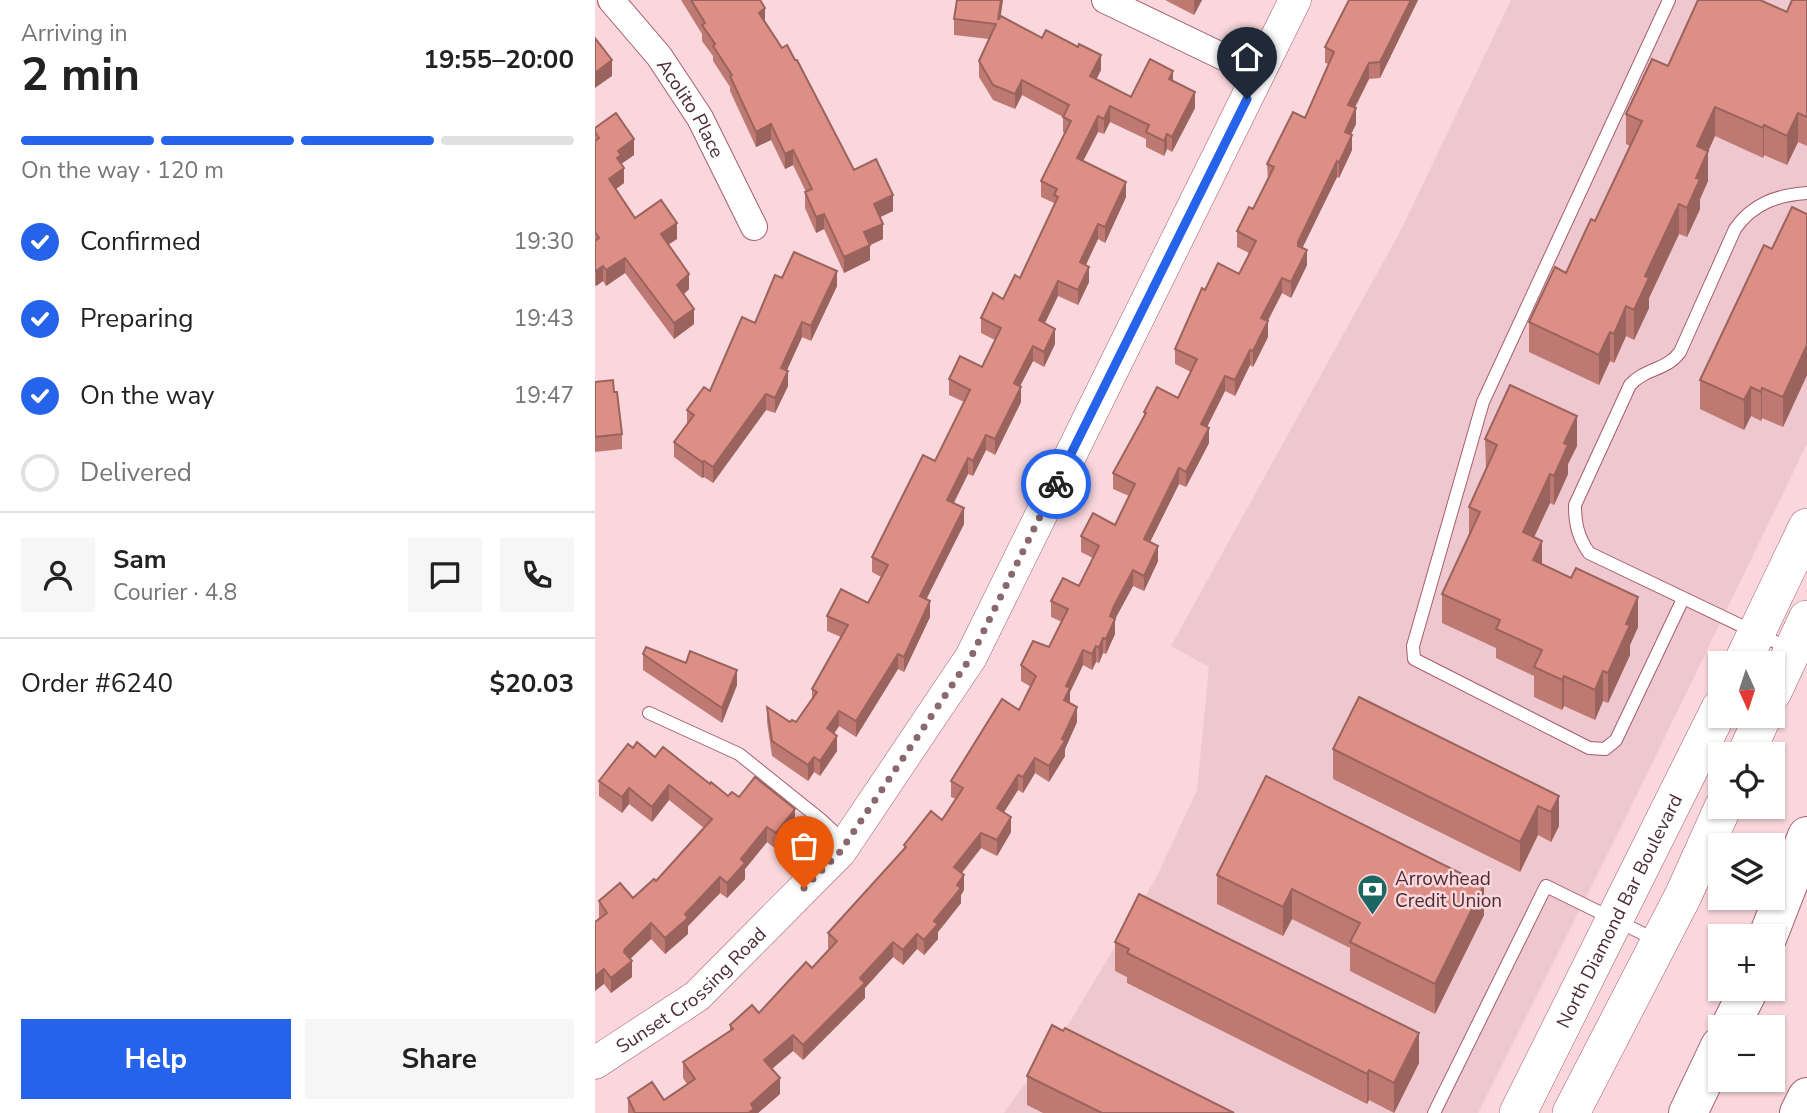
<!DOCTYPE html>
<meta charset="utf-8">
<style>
body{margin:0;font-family:"Nunito Sans",sans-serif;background:#f6f6f6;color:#222;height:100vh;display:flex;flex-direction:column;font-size:26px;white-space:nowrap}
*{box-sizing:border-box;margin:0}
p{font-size:23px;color:#767676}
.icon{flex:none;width:38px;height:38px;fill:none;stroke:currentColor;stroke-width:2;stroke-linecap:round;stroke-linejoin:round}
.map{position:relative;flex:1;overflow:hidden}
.sheet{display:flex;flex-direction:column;background:#fff;width:595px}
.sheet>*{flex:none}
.needle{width:46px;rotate:177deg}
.tools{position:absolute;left:1113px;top:651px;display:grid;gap:14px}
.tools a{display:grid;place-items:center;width:77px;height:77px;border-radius:0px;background:#fff;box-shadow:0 2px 5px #0004;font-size:35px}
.pin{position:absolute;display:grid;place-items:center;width:60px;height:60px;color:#fff;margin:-72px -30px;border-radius:50% 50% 50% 0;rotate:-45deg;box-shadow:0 0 7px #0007}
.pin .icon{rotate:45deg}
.courier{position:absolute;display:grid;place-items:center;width:70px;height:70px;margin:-35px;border:5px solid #2563eb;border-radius:50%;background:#fff;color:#222;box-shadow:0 2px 9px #0007}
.summary em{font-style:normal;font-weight:700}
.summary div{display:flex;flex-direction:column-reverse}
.summary{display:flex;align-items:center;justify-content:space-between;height:119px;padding:0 21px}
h1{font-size:46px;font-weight:700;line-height:52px}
.bar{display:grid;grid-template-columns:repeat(4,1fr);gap:10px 7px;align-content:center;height:84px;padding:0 21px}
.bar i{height:9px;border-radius:5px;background:#e0e0e0}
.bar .on{background:#2563eb}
.bar p{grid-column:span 4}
.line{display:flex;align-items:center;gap:18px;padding:0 21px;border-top:2px solid #e0e0e0}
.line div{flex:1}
.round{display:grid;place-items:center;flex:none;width:74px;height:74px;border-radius:0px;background:#f6f6f6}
ol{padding:0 21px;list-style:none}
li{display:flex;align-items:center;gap:21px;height:77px}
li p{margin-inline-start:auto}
li .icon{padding:7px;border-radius:50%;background:#2563eb;color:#fff;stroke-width:4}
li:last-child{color:#767676}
li i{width:38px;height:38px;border:4px solid #e0e0e0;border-radius:50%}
.primary-button{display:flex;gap:14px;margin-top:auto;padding:14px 21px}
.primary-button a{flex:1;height:80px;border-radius:0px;background:#2563eb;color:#fff;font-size:28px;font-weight:700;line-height:80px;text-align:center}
.primary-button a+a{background:#f6f6f6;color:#222}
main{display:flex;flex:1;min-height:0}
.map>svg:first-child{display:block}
.built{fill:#eec8ce}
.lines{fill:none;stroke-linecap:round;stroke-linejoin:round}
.service-casing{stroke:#a65d6c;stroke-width:14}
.minor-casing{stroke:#a65d6c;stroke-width:28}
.tertiary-casing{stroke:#a65d6c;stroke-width:33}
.secondary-casing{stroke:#a65d6c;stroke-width:38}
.motorway-casing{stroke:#a65d6c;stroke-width:40}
.service{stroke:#fff;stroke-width:12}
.minor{stroke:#fff;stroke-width:26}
.tertiary{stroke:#fff;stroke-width:32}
.secondary{stroke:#fff;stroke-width:37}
.motorway{stroke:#fff;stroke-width:38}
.wall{fill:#be7a72}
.shaded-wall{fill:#9b635d}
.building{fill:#dd8e85;stroke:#9b635d;stroke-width:2}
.done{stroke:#89686e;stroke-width:7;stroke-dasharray:0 12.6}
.route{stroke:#2563eb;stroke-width:9}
.labels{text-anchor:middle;stroke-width:5;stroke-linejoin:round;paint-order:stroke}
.street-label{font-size:19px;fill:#4c2c32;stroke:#f9d7dd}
.poi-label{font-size:19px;fill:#4c2c32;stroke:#f9d7dd;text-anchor:start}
</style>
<main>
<section class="sheet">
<div class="summary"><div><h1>2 min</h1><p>Arriving in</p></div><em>19:55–20:00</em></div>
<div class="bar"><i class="on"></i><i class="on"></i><i class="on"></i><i></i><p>On the way · 120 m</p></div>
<ol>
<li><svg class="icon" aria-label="check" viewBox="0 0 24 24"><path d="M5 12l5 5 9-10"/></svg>Confirmed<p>19:30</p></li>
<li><svg class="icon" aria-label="check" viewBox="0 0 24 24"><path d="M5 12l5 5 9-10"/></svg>Preparing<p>19:43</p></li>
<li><svg class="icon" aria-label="check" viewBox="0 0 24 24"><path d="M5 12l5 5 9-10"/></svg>On the way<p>19:47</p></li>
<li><i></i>Delivered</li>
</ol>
<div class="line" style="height:126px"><a class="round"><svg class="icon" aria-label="person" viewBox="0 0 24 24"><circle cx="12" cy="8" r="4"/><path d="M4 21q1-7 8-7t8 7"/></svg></a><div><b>Sam</b><p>Courier · 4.8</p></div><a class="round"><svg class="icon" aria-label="chat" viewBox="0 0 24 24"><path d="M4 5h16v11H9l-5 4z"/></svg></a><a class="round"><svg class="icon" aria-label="phone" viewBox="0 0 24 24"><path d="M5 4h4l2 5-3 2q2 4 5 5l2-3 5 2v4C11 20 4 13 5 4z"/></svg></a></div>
<div class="line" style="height:91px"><div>Order #6240</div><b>$20.03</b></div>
<div class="primary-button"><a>Help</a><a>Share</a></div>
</section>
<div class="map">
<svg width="1212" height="1113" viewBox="0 0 1212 1113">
<rect width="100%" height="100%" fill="#f9d7dd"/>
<path class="built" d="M916,0H1212V444L1035,809L883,1113H409L476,1020L561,878L602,790L614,667L576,646L806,230Z"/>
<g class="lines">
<defs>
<g id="service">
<path d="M1074,0L888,402L818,646L819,659L994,748L1010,749L1021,740L1088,599"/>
<path d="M1193,648L994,553C983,537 980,524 980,505L1035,385C1050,368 1071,371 1085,352L1140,229C1157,204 1182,195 1212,193"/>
<path d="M54,713L144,754L225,819L251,843"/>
<path d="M839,1113L951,886L1061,940"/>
</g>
<g id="minor">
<path id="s1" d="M16,0L64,56L105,118L159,227"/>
<path d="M510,0L664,74"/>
</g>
<g id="tertiary">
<path id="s2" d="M0,1063L102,996L245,852L376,657L700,0"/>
</g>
<g id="secondary">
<path d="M1147,663L1212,527"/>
<path d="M1178,692L1212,619"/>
<path d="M1151,754L1168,716"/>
<path id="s3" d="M923,1113L1125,708"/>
<path d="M976,1113L1088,896L1128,807"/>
</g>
<g id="motorway">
<path d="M1173,936L1212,836"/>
<path d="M1135,1027L1154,989"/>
<path d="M1093,1113L1125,1046"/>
<path d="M1204,1113L1212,1097"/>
</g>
</defs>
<use href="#service" class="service-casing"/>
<use href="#minor" class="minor-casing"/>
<use href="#tertiary" class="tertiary-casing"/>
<use href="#secondary" class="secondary-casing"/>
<use href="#motorway" class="motorway-casing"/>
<use href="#service" class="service"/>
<use href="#minor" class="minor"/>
<use href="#tertiary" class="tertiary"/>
<use href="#secondary" class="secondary"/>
<use href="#motorway" class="motorway"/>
</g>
<g class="wall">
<path d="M86,0H165L170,23L259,170L298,211L285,217L288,239L275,245V260L249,273L229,229L221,233L210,208V192H211L198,165L190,169L176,140L161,147L135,91V87L118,61V56L107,41V34Z"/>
<path d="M570,0H607L599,15Z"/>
<path d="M754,0H823L785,78L774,79L760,108L761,124L756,134L757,150L744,178L742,177L707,248L712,265L696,298L687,293L673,321V337L658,367L655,365L640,396L630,391L612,427L614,443L591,487L584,484L555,542L563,561L549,591L538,586L520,619V634L511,654L508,653L504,663L501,662L497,670L488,665L475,692V703L482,722L470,749V756L454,782L440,773L428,793L423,790L409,812L416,832L402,856L386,848L367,873L369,890L366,895V903L343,932V939L329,955L322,949L308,965L298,957L270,988V998L208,1060L198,1051L177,1069L185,1094L163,1113H33V1098L69,1100L92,1084L88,1078V1062L135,1031V1025L164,1013L217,968L234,949L233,948V933L309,850V845L347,820L361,799L356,797V781L424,710L436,687L426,681V665L454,647L467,622L456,617V601L484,586L498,558L486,552V536L520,525L534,496L518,489V473L549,417V412L583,398L596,372L580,364V349L610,290L644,274L654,253L642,247V231L658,209L673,180L672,164L710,118L734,64L730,63V47Z"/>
<path d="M1212,0V146L1203,142L1192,165L1169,155L1168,158L1120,136L1113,151V181L1105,199V209L1092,237L1084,234L1054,298V308L1039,340L1031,336L1019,363L1015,361L1004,385L934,352V322L971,273L1000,221L1035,146L1031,144V114L1073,66L1192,12Z"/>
<path d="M406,16L506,70L501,79L536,97L578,82L600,108L577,152L572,149L569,156L551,147V139L515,122L509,134L503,132L488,161L531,197L510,243L503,239L491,265L494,282L483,305L463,296L450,323L460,344L449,367L438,361L425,386L426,402L400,455L391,450L378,476L373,474L359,503L369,524L331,599L335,617L309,672L303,669L261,737L244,726L239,734L242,751L225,776L219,772L213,781L177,756L172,722V707L195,722H201L217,699V689L246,637L232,631V616L273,603L286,577L277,572V557L340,461L369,402L354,395V379L387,367L400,340L386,333V318L408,299L425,278L459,205V203L446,197V181L470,133L468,132V117L427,95L420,109L398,100L384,77V61L394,39L359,35V19Z"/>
<path d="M0,128L39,155L26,164L29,183L21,189L40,218L82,239L74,244L94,289L89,294L99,324L79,339L30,273L11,286L8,281L1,286L0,285Z"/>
<path d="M1212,214V375L1188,427L1167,418L1166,421L1156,416L1149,430L1105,409V380L1177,249Z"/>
<path d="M187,278L242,286L216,341L207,337L192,370L193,386L180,413L171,410L118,483L109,477L107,478L79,457V442L92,424V410L115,391L160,323Z"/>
<path d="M0,382L19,392L27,434V449L0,452Z"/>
<path d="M890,439L982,446L973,464V474L959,505L955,503L939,537L947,565L1043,627L1035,645V655L1013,703L1008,701L1000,720L969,706L967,710L939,697V676L901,658V648L847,623V594L874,536V507L891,469Z"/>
<path d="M48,654L142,685L127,723L48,670Z"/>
<path d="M38,748L60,757L115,784L133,796L144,797L200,825L181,849L172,842L150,869V879L132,898L125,893L93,926V934L70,954L56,939L35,959L37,977L16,993L9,984L4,917V901L38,898L61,881L109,828L74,800L57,822L34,804L27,813L4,796V781Z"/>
<path d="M738,749L964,796V826L956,842L943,835L925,872L738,779Z"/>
<path d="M622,875L889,915L840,1014L755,971V948L697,919L688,936L622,904Z"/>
<path d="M520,942L824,1063L799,1113L774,1100L772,1104L532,983V977L520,971Z"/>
<path d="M432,1076L639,1113H448L432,1105Z"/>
</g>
<g class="shaded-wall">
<path d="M406,0H408L403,36V20Z"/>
<path d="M599,0H607L599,15Z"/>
<path d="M816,0H823L785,78V62Z"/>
<path d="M170,8V23L164,13Z"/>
<path d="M506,55V70L495,92V76Z"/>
<path d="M17,60V76L0,88V73Z"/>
<path d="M774,63V79L753,120V105Z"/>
<path d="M578,71V86L574,79Z"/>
<path d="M427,80V95L420,109V94Z"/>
<path d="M600,92V108L577,152V137Z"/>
<path d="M515,106V122L509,134V119Z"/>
<path d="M1120,107V136L1102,176V146Z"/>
<path d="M761,108V124L750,147V132Z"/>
<path d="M1203,113V142L1192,165V136Z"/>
<path d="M503,116V132L482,173V158Z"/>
<path d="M176,124V140L161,147V132Z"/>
<path d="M1169,125V155L1168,158V128Z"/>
<path d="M572,134V149L569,156V141Z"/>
<path d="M757,135V150L744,178V163Z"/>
<path d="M39,139V155L26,164L29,168V183L14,194V179L23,151Z"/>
<path d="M198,150V165L190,169V154Z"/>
<path d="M1113,151V181L1105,199V209L1092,237V208L1101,178Z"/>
<path d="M742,161V177L703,257V242Z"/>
<path d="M531,182V197L510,243V227Z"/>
<path d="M298,195V211L279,220V204Z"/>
<path d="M1084,204V234L1054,298V308L1039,340V310L1050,276Z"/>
<path d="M229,214V229L221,233V217Z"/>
<path d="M82,223V239L66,249V234Z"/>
<path d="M288,224V239L275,245V260L249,273V257L269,232Z"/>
<path d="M503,224V239L485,277V262Z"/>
<path d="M712,250V265L696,298V282Z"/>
<path d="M30,258V273L11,286V270Z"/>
<path d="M8,266V281L1,286V271Z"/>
<path d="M494,267V282L483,305V290Z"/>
<path d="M242,271V286L216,341V326Z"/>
<path d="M94,274V289L82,300V285Z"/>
<path d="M687,278V293L666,333V318Z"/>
<path d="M463,281V296L444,335V320Z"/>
<path d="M1031,306V336L1019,363V334Z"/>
<path d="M99,309V324L79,339V323Z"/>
<path d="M673,321V337L658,367V351Z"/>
<path d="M207,322V337L186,383V368Z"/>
<path d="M460,329V344L449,367V352Z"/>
<path d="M1015,332V361L1004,385V355Z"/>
<path d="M1212,345V375L1188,427V397Z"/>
<path d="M438,346V361L419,398V383Z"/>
<path d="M655,350V365L640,396V380Z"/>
<path d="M193,371V386L180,413V398Z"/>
<path d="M630,376V391L606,439V424Z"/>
<path d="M426,387V402L400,455V439Z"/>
<path d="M1156,387V416L1149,430V400Z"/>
<path d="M1167,388V418L1166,421V392Z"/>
<path d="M171,394V410L118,483V467Z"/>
<path d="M982,416V446L973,464V474L959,505V476L969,443Z"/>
<path d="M614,428V443L591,487V472Z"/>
<path d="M391,435V450L378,476V461Z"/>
<path d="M373,458V474L352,515V500Z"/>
<path d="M109,461V477L107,478V462Z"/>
<path d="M584,468V484L549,554V539Z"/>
<path d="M955,474V503L928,561V532Z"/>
<path d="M369,508V524L325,612V596Z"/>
<path d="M947,541V571L938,560Z"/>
<path d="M563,546V561L549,591V576Z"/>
<path d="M538,570V586L519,621L520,619V634L511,654V639L515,616L519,606Z"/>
<path d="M1043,597V627L1035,645V655L1013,703V673L1031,624Z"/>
<path d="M335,601V617L309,672V657Z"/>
<path d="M508,638V653L504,663V648Z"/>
<path d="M501,646V662L497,670V654Z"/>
<path d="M488,650V665L475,692V703L469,700L471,686Z"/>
<path d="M303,654V669L261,737V721Z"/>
<path d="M142,670V685L127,723V708Z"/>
<path d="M1008,671V701L1000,720V690Z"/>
<path d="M969,676V706L967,710V680Z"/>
<path d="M482,707V722L470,749V756L454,782V766Z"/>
<path d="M244,711V726L232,743V728Z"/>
<path d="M242,736V751L225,776V761Z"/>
<path d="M219,757V772L213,781V765Z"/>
<path d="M440,758V773L428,793V777Z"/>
<path d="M423,775V790L402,823V808Z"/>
<path d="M74,785V800L57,822V807Z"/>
<path d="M34,788V804L27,813V797Z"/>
<path d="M964,796V826L956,842V812Z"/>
<path d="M943,806V835L925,872V842Z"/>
<path d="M200,809V825L181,849V833Z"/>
<path d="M416,817V832L402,856V840Z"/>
<path d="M172,827V842L150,869V879L132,898V883L146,859Z"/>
<path d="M386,833V848L359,882V867Z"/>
<path d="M369,875V890L366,895V903L343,932V939L329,955V940L362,885Z"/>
<path d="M125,877V893L93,926V934L70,954V938L90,914Z"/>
<path d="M889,885V915L840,1014V984Z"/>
<path d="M697,889V919L688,936V907Z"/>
<path d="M56,923V939L30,964V949Z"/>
<path d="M322,934V949L308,965V950Z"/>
<path d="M298,942V957L270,988V998L208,1060V1045L265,978Z"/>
<path d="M37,961V977L16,993V978Z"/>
<path d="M9,969V984L0,991V976Z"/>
<path d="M824,1033V1063L799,1113V1083Z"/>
<path d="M198,1035V1051L169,1075V1060Z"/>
<path d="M774,1070V1100L772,1104V1074Z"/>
<path d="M185,1078V1094L163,1113H153L156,1104Z"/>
</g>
<g class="building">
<path d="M96,0H165L170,8L164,13L187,48L192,45L200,60H202L259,170L281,159L298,195L279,204L288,224L269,232L275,245L249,257L229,214L221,217L210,192L217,189L198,150L190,154L176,124L161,132L135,76L137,75L118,46L120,44L107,25L110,23Z"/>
<path d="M362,0H406L403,20L406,16L447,38L451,30L483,47L484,44L506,55L495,76L536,97L555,59L578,71L574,79L600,92L577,137L572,134L569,141L551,132L554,125L515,106L509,119L503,116L482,158L531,182L510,227L503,224L485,262L494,267L483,290L463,281L444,320L460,329L449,352L438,346L419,383L426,387L400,439L391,435L378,461L373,458L352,500L369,508L325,596L335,601L309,657L303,654L261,721L244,711L232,728L242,736L225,761L219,757L213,765L177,741L172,707L195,722L197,720L201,722L222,692L217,689L253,625L232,616L246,589L273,603L293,565L277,557L328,455L340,461L375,390L354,379L365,356L387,367L406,328L386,318L398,293L408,299L420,275L425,278L463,197L459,195L462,189L446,181L476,121L468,117L474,105L427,80L420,94L398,85L384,61L401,24L359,19Z"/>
<path d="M754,0H816L785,62L774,63L753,105L761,108L750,132L757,135L744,163L742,161L703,242V246L712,250L696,282L687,278L666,318L673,321L658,351L655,350L640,380L630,376L606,424L614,428L591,472L584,468L549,539L563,546L549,576L538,570L519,606L515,616L520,619L511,639L508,638L504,648L501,646L497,654L488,650L471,686L475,688L469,700L482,707L467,739L470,741L454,766L440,758L428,777L423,775L402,808L416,817L402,840L386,833L359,867L369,875L362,885L366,888L339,921L343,924L329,940L322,934L308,950L298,942L265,978L270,983L208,1045L198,1035L169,1060L185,1078L156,1104L159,1109L153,1113H40L33,1098L57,1082L69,1100L100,1079L88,1062L138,1029L135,1025L157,1005L164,1013L211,962L217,968L242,941L233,933L311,847L309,845L336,811L347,820L368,788L356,781L407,699L424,710L441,676L426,665L438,641L454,647L473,609L456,601L468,578L484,586L504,546L486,536L498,513L520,525L540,484L518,473L551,413L549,412L562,387L583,398L602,359L580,349L607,288L610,290L623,263L644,274L661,241L642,231L654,207L658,209L679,167L672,164L698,112L710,118L739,52L730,47Z"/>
<path d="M1103,0H1165L1192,12L1197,0H1212V117L1203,113L1192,136L1169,125L1168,128L1120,107L1102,146L1113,151L1101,178L1105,179L1092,208L1084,204L1050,276L1054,278L1039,310L1031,306L1019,334L1015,332L1004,355L934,322L960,267L971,273L996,219L1000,221L1047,121L1031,114L1057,59L1073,66Z"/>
<path d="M0,38L17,60L0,73Z"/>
<path d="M21,113L39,139L23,151L26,155L22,158L29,168L14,179L40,218L66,200L82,223L66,234L94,274L82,285L99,309L79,323L30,258L11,270L8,266L1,271L0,269V241L4,238L0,232V141L4,138L0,132V128Z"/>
<path d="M1197,207L1212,214V345L1188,397L1167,388L1166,392L1156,387L1149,400L1105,380L1169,245L1177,249Z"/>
<path d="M199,252L242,271L216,326L207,322L186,368L193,371L180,398L171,394L118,467L109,461L107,462L79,442L99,415L92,410L109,387L115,391L147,317L160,323L180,275L187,278Z"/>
<path d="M18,380L19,392H22L27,434L0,437V382Z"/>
<path d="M915,385L982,416L969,443L973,445L959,476L955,474L928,532L947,541L938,560L976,578L981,568L1043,597L1031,624L1035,625L1013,673L1008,671L1000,690L969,676L967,680L939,667L947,650L901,629L905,620L847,594L885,512L874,507L902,445L890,439Z"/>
<path d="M51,647L91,663L95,651L142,670L127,708L48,654Z"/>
<path d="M764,697L964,796L956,812L943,806L925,842L738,749Z"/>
<path d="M42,742L60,757L68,747L115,784L116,782L133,796L137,792L144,797L160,777L200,809L181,833L172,827L146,859L150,863L132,883L125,877L90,914L93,918L70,938L56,923L30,949L29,952L37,961L16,978L9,969L0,976V922L12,913L4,901L25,883L38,898L59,879L61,881L117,819L74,785L57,807L34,788L27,797L4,781L33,744L38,748Z"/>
<path d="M671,776L889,885L840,984L755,942L765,923L697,889L688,907L622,875Z"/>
<path d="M544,894L824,1033L799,1083L774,1070L772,1074L532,953L534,949L520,942Z"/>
<path d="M457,1025L468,1031L470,1028L639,1113H507L432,1076Z"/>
</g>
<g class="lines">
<path class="done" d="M209,888L245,852L376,657L461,484"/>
<path class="route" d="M461,484L652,99"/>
</g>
<defs>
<symbol id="bank-pin" viewBox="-11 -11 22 30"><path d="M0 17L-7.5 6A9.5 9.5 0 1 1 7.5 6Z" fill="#1c6761" stroke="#f9d7dd"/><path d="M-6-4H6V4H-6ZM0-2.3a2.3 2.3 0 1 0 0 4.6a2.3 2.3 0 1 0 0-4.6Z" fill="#fff"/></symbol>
</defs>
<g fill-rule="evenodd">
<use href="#bank-pin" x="760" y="872" width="35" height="47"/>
</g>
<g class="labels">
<g class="street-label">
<text dy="7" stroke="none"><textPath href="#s1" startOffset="135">Acolito Place</textPath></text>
<text dy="7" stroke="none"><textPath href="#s3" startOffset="226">North Diamond Bar Boulevard</textPath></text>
<text dy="7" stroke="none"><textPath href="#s2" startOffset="121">Sunset Crossing Road</textPath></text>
</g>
<g class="poi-label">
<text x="800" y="885">Arrowhead<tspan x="800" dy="22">Credit Union</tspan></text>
</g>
</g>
</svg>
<div class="tools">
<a><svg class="needle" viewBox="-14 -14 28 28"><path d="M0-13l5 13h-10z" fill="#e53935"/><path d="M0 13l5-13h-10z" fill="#767676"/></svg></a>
<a><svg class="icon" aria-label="locate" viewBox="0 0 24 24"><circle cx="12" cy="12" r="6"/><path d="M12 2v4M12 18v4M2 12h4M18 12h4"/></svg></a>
<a><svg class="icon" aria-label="layers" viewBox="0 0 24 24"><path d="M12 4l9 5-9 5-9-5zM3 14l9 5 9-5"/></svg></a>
<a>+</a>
<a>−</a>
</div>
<div class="pin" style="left:209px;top:888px;background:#ea580c"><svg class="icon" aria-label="bag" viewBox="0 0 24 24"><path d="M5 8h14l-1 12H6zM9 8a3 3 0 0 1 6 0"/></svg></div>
<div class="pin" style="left:652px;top:99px;background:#1f2937"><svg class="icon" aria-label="home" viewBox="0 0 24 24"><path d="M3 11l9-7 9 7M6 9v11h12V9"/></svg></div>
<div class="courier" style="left:461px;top:484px"><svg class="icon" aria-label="bike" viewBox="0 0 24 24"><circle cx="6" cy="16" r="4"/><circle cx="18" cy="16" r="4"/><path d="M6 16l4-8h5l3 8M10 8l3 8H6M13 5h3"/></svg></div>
</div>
</main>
